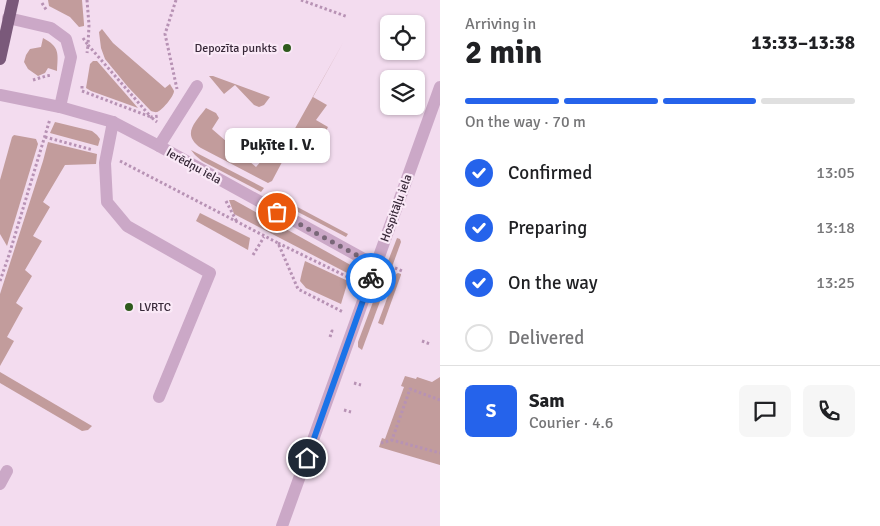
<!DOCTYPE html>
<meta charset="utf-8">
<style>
body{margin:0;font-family:Signika,sans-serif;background:#f6f6f6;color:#202124;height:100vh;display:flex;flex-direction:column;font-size:19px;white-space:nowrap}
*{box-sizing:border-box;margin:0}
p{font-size:16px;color:#757577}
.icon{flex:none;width:28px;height:28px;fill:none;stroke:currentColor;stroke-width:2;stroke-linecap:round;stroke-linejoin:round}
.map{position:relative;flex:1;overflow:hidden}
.details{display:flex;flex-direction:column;background:#fff;width:440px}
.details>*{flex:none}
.tools{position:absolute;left:380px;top:15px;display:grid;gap:10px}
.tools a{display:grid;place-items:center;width:45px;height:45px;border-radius:8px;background:#fff;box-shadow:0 1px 4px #0004;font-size:25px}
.pin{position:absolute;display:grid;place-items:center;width:42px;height:42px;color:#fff;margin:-21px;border:2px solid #fff;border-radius:50%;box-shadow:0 1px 5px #0007}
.courier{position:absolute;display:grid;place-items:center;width:50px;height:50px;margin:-25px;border:4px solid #1a73e8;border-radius:50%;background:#fff;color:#222;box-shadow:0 1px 6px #0007}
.bubble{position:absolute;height:35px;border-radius:8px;background:#fff;box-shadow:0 1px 4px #0004;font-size:16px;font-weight:800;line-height:35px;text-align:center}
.head em{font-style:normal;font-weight:800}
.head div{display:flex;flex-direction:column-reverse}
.head{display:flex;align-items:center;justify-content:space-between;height:85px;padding:0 25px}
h1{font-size:32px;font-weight:800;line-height:38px}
.bar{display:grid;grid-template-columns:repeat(4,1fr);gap:8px 5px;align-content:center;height:60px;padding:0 25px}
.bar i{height:6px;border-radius:4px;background:#e0e0e0}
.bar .selected{background:#2563eb}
.bar p{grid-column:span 4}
.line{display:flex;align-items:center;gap:12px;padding:0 25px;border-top:1px solid #e0e0e0}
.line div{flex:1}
.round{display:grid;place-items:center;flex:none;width:52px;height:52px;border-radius:8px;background:#f6f6f6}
ol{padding:0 25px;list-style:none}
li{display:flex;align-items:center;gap:15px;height:55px}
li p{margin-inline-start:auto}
li .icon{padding:5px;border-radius:50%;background:#2563eb;color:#fff;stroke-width:4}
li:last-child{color:#757577}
li i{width:28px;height:28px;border:2px solid #e0e0e0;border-radius:50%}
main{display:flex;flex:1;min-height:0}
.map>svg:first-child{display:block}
.grass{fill:#c29c9c}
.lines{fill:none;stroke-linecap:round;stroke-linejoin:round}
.path{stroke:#b792b4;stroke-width:3;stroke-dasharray:2.5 2.5;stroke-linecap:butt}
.minor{stroke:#cba8c7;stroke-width:12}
.major{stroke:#7a597a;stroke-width:12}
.done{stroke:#796778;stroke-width:5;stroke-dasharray:0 9}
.route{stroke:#1a73e8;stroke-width:6}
.poi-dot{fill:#2e5a1c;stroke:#fae9f7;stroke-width:2}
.labels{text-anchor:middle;stroke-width:4.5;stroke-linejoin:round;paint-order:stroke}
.poi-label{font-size:12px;fill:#372838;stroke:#fae9f7;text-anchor:end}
.street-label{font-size:12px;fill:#372838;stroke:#fae9f7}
</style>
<main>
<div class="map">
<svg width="440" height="526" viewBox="0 0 440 526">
<rect width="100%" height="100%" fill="#f3dcef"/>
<g class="grass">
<path d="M48,0H82L84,24V26L79,27L70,17L49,6Z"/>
<path d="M102,29L113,43L165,88L170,84C171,86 173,89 174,91C174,96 163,109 159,111C156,113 155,112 151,111L128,87L105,59L101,48L99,32Z"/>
<path d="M43,38C60,47 58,53 57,71L48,68L45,73L38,76L28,69L24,62L26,55L30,49L41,47Z"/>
<path d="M344,41L313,97L327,105L316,120L328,127L314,153L292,140L287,148L289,149L272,181L268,183L201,148C181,134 195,123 206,108L216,113L219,118L212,129L256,167L269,152L279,157Z"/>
<path d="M93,61H97L138,108L91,91L86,88L90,64Z"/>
<path d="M209,76H213L270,97L264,105L259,107L254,105L235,85L224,94Z"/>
<path d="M55,122L92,131L97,135L100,139L98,146L50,133Z"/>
<path d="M14,135L36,139L38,144L7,246L0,234V180L12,137Z"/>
<path d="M48,142L97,154L96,164L65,165L43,202L50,207L33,236L42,241L25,270L32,276L16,303L23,308L7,337L14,341L0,366V294L43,161Z"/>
<path d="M191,150L264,188L261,192L202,161L195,155Z"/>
<path d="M275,195L348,234L346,237L273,199Z"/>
<path d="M229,200H234L356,268L351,275L234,214Z"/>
<path d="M200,213L250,238L248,250L196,221Z"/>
<path d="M397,238L400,239L401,242L384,289L378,287Z"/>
<path d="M305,261L348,281L341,304L306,288L300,281L302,272Z"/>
<path d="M398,273L401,274V275L383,325L378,323L396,274Z"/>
<path d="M376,294L382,296L362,350L358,347V342Z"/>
<path d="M0,372L92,426L88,430L82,431L0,383Z"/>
<path d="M405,376L416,379L417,377L432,382L440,377V465L379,447L382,438L385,439L404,387L401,386Z"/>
</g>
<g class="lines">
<g class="path">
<path d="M87,0L89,25L88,45L151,117L159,116"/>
<path d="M176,0L165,34L177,89"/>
<path d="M301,0L348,17"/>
<path d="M42,3L47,11"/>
<path d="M83,38L88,45L87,53"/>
<path d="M33,80L46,76L52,75"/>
<path d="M82,86V91L151,117L157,122"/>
<path d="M45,137L93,150"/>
<path d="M120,161L278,243L298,289L343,312"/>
<path d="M226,201L237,222"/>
<path d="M278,243L356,281"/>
<path d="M253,255L264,237"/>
<path d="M395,268L402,271"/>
<path d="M0,281L9,255L50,119"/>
<path d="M330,337L332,331L335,332"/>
<path d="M422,341L430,344"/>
<path d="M354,383L361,385"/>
<path d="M440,400L410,389L392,440L440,453"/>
<path d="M344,410L351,412"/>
<path d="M381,443L392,440"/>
</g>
<g class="minor">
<path d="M8,18L51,28L66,39L71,57L60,107"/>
<path d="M0,95L60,107L113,122L159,146L362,258L377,264"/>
<path d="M113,122L105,163L107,202L127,226L210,273L159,397"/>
<path d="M159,146L197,86"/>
<path d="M0,484L7,471"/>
<path d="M282,526L440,87"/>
</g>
<path class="major" d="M0,59L13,0"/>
</g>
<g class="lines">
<path class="done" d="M277,212L362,258L377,264L371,278"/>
<path class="route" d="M307,458L371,278"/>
</g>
<g class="poi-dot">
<circle cx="287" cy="48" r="5"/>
<circle cx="129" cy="307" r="5"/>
</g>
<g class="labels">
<g class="poi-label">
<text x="277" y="52">Depozīta punkts</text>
<text x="139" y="311" text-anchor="start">LVRTC</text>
</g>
<g class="street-label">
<text transform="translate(194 166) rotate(29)" y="4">Ierēdņu iela</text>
<text transform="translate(396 208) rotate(-70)" y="4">Hospitāļu iela</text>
</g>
</g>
</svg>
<div class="tools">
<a><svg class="icon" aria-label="locate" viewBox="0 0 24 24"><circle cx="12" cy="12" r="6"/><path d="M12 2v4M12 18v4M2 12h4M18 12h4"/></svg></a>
<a><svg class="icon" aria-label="layers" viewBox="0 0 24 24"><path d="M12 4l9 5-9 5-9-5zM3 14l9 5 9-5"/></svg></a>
</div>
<div class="pin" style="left:277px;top:212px;background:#ea580c"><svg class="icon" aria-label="bag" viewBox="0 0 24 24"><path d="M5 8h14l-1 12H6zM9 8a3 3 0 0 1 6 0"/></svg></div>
<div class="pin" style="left:307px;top:458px;background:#1f2937"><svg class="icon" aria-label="home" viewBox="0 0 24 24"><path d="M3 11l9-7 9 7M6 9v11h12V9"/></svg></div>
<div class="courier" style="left:371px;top:278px"><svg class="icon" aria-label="bike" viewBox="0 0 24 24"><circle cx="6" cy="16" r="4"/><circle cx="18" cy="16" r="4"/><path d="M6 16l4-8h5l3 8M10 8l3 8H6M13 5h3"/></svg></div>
<div class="bubble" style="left:225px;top:128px;width:105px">Puķīte I. V.</div>
</div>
<section class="details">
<div class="head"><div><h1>2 min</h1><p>Arriving in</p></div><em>13:33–13:38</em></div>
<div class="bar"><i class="selected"></i><i class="selected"></i><i class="selected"></i><i></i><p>On the way · 70 m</p></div>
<ol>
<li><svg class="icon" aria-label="check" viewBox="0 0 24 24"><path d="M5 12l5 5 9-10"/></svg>Confirmed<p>13:05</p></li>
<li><svg class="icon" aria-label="check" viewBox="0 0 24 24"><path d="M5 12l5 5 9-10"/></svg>Preparing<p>13:18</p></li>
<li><svg class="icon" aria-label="check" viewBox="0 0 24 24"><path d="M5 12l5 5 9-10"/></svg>On the way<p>13:25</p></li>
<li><i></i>Delivered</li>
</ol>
<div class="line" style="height:90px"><b class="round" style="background:#2563eb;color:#fff">S</b><div><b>Sam</b><p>Courier · 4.6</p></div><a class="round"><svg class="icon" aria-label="chat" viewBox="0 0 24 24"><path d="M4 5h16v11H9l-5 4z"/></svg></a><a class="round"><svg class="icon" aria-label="phone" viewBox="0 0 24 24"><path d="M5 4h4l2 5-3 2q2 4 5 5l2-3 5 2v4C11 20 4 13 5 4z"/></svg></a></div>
</section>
</main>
